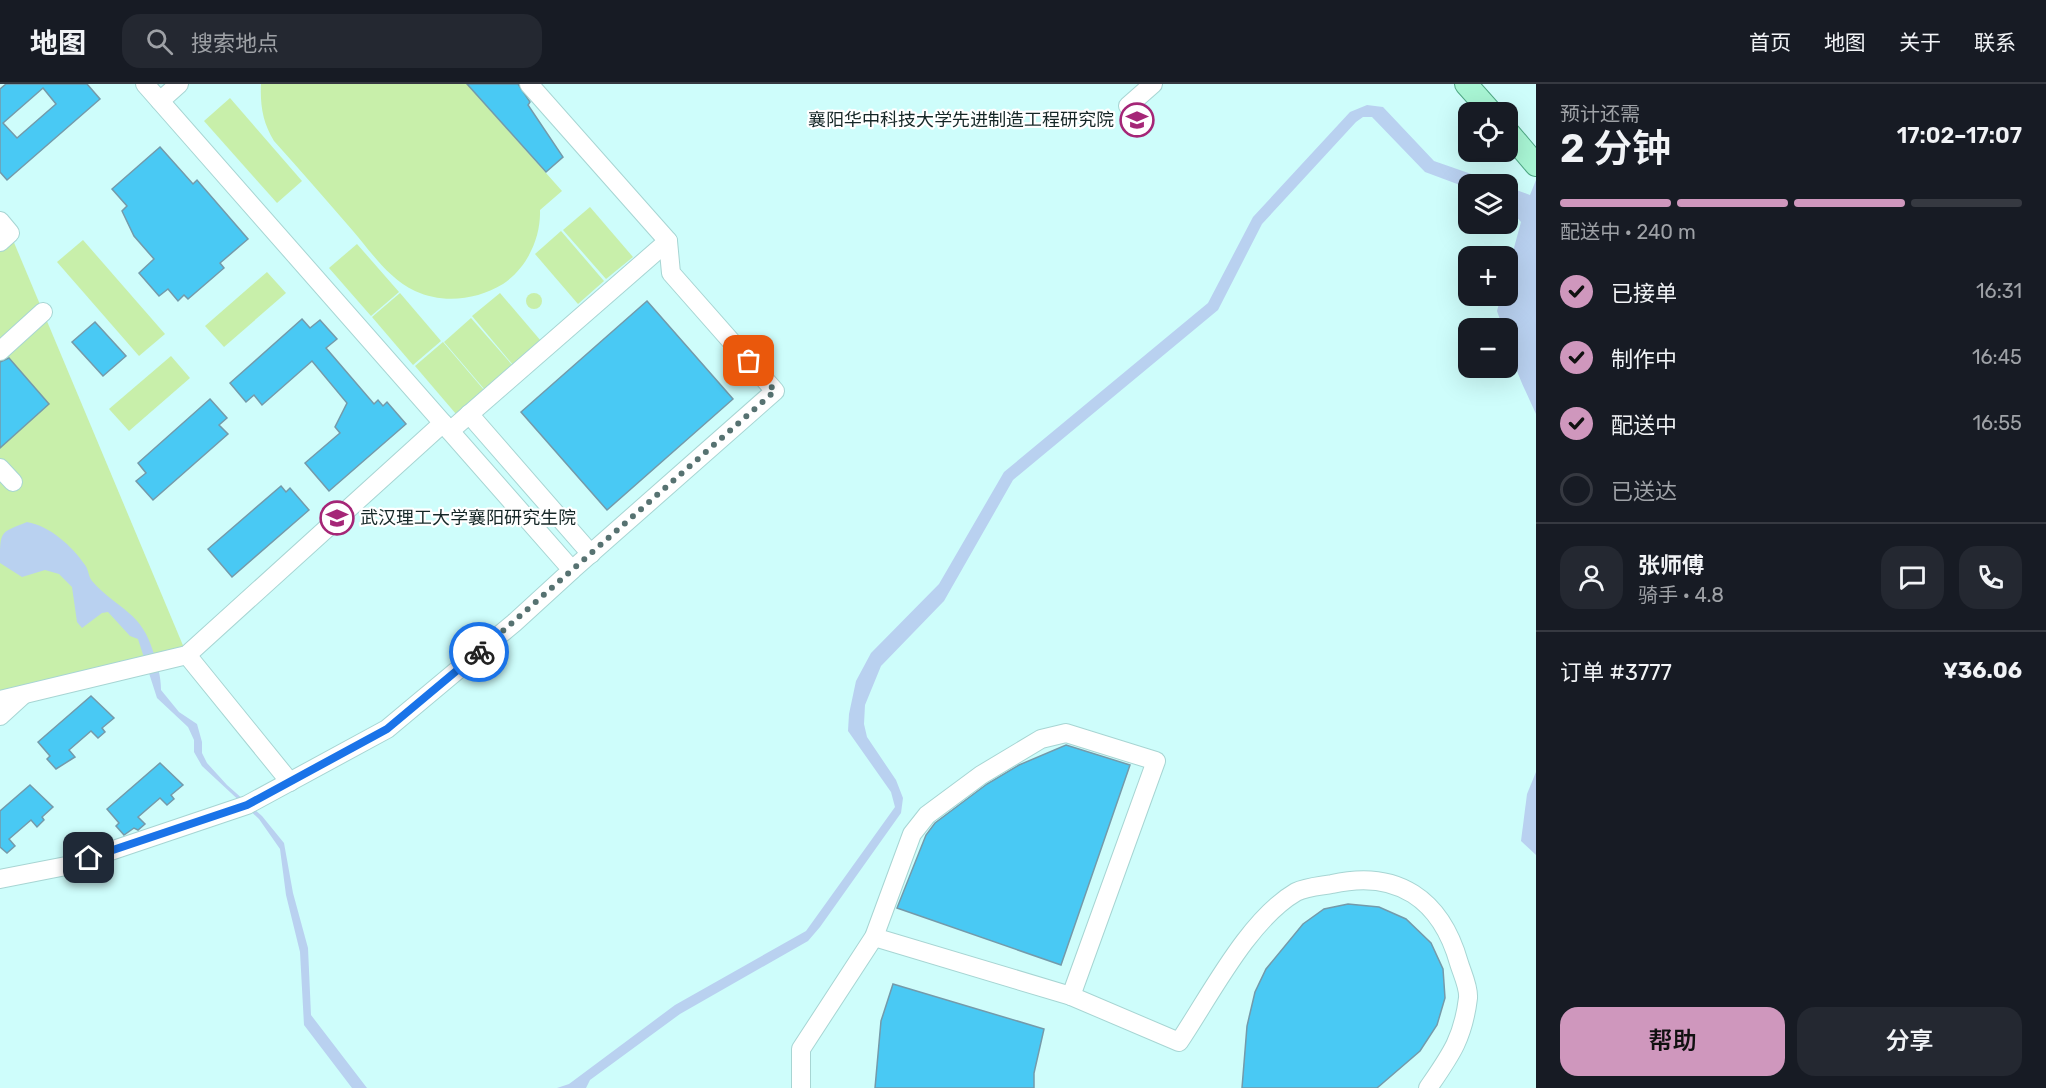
<!DOCTYPE html>
<html lang="zh">
<meta charset="utf-8">
<style>
body{margin:0;font-family:Rubik,"Noto Sans SC",sans-serif;background:#242831;color:#f1f3f6;height:100vh;display:flex;flex-direction:column;font-size:22px;white-space:nowrap}
*{box-sizing:border-box;margin:0}
p{font-size:20px;color:#9ea1a6}
.icon{flex:none;width:33px;height:33px;fill:none;stroke:currentColor;stroke-width:2;stroke-linecap:round;stroke-linejoin:round}
.map{position:relative;flex:1;overflow:hidden}
.details{display:flex;flex-direction:column;background:#171b24;width:510px}
.details>*{flex:none}
.buttons{position:absolute;left:1458px;top:18px;display:grid;gap:12px}
.buttons a{display:grid;place-items:center;width:60px;height:60px;border-radius:12px;background:#171b24;box-shadow:0 6px 24px #0002;font-size:30px}
.pin{position:absolute;display:grid;place-items:center;width:51px;height:51px;color:#fff;margin:-26px;border-radius:12px;box-shadow:0 3px 9px #0006}
.courier{position:absolute;display:grid;place-items:center;width:60px;height:60px;margin:-30px;border:4px solid #1a73e8;border-radius:50%;background:#fff;color:#222;box-shadow:0 2px 8px #0007}
.overview em{font-style:normal;font-weight:600}
.overview div{display:flex;flex-direction:column-reverse}
.overview{display:flex;align-items:center;justify-content:space-between;height:102px;padding:0 24px}
h1{font-size:39px;font-weight:600;line-height:45px}
.bar{display:grid;grid-template-columns:repeat(4,1fr);gap:9px 6px;align-content:center;height:72px;padding:0 24px}
.bar i{height:8px;border-radius:4px;background:#363941}
.bar .selected{background:#cf97bd}
.bar p{grid-column:span 4}
.line{display:flex;align-items:center;gap:15px;padding:0 24px;border-top:2px solid #363941}
.line div{flex:1}
.round{display:grid;place-items:center;flex:none;width:63px;height:63px;border-radius:18px;background:#242831}
ol{padding:0 24px;list-style:none}
li{display:flex;align-items:center;gap:18px;height:66px}
li p{margin-inline-start:auto}
li .icon{padding:6px;border-radius:50%;background:#cf97bd;color:#111;stroke-width:4}
li:last-child{color:#9ea1a6}
li i{width:33px;height:33px;border:3px solid #363941;border-radius:50%}
.button{display:flex;gap:12px;margin-top:auto;padding:12px 24px}
.button a{flex:1;height:69px;border-radius:18px;background:#cf97bd;color:#111;font-size:24px;font-weight:600;line-height:69px;text-align:center}
.button a+a{background:#242831;color:#f1f3f6}
header{display:flex;align-items:center;gap:36px;box-sizing:border-box;height:84px;padding:0 30px;background:#171b24;border-bottom:2px solid #363941}
header strong{font-size:28px}
nav{display:flex;gap:33px;margin-inline-start:auto;font-size:21px}
.search{width:420px;height:54px;background:#242831;display:flex;align-items:center;gap:15px;box-sizing:border-box;padding:0 21px;border-radius:18px;color:#9ea1a6;font-size:22px}
main{display:flex;flex:1;min-height:0}
.map>svg:first-child{display:block}
.green{fill:#c8efaa}
.water{fill:#b9d1f0}
.building{fill:#49c9f4;stroke:#749aaa;stroke-width:1.5;fill-rule:evenodd}
.lines{fill:none;stroke-linecap:round;stroke-linejoin:round}
.minor-casing{stroke:#a7d5d3;stroke-width:20}
.major-casing{stroke:#4fa985;stroke-width:24}
.minor{stroke:#fff;stroke-width:18}
.major{stroke:#a8f5d4;stroke-width:22}
.done{stroke:#567271;stroke-width:6;stroke-dasharray:0 10.8}
.route{stroke:#1a73e8;stroke-width:8}
.labels{text-anchor:middle;stroke-width:4.5;stroke-linejoin:round;paint-order:stroke}
.poi-label{font-size:18px;fill:#152727;stroke:#fff;text-anchor:end}
</style>
<header>
<strong>地图</strong>
<div class="search"><svg class="icon" aria-label="search" viewBox="0 0 24 24"><circle cx="10" cy="10" r="6"/><path d="M15 15l6 6"/></svg>搜索地点</div>
<nav><a>首页</a><a>地图</a><a>关于</a><a>联系</a></nav>
</header>
<main>
<div class="map">
<svg width="1536" height="1004" viewBox="0 0 1536 1004">
<rect width="100%" height="100%" fill="#cefdfb"/>
<g class="green">
<path d="M261,0H467L562,107L540,126C541,154 527,184 503,200C477,216 443,220 415,207C389,195 371,168 353,147C327,117 301,87 274,57C263,39 260,22 261,0Z"/>
<path d="M230,14L302,97L277,119L204,37Z"/>
<path d="M590,123L633,173L606,195L563,146Z"/>
<path d="M561,147L604,197L578,220L535,170Z"/>
<path d="M10,149L187,571L0,616V158Z"/>
<path d="M83,156L165,250L139,272L57,178Z"/>
<path d="M357,160L399,208L371,232L329,184Z"/>
<path d="M267,188L286,209L224,263L205,242Z"/>
<circle cx="534" cy="217" r="8"/>
<path d="M400,209L441,257L413,281L372,233Z"/>
<path d="M500,209L541,257L513,281L472,232Z"/>
<path d="M471,234L513,282L485,306L444,258Z"/>
<path d="M443,258L484,306L456,330L415,282Z"/>
<path d="M171,272L190,294L129,347L109,325Z"/>
</g>
<g class="water">
<path d="M1367,21L1383,23L1434,77L1500,100H1468V104L1425,88L1372,33H1363L1356,38L1262,140L1218,226L1013,396L944,517L881,582L865,621L864,640L867,653L896,696L903,714L901,729L820,843L808,857L680,930L590,996L586,1004H557L569,1000L675,921L806,847L895,723L891,708L848,647L849,630L856,597L871,569L939,500L1004,388L1208,219L1253,133L1350,28Z"/>
<path d="M1536,96V330C1524,303 1508,274 1508,244H1503L1497,227L1501,212H1508V186L1521,138L1508,123V103L1530,111Z"/>
<path d="M27,438C50,442 72,462 85,481C89,486 88,492 92,497C120,528 141,526 154,570C158,583 161,593 161,606L179,628L197,640L202,658V669L207,679L227,701L262,732L284,759L293,809L308,864L311,931L367,1004H352L304,941L300,868L286,811L280,765L259,735L202,682L194,668V656L188,643L157,614L138,555L130,552L108,528L102,529L82,544L77,538L72,503L59,490L45,486L22,493L0,479C0,446 0,449 27,438Z"/>
<path d="M1536,688V771L1521,757L1527,710Z"/>
</g>
<g class="building">
<path d="M6,0H87L100,15L7,96L0,88V5ZM43,4L56,20L17,54L3,39Z"/>
<path d="M467,0H518L530,18L528,21L563,73L546,88Z"/>
<path d="M160,63L193,100L197,96L248,155L220,179L224,184L188,215L184,211L178,217L168,205L159,212L139,189L154,175L134,152L122,127L127,122L112,105Z"/>
<path d="M647,217L733,315L607,426L521,328Z"/>
<path d="M302,235L310,244L320,236L337,255L326,264L374,320L378,316L383,322L387,318L406,340L329,407L305,379L340,349L335,343L347,319L312,277L262,321L254,311L246,318L230,299Z"/>
<path d="M95,238L126,272L103,292L72,258Z"/>
<path d="M9,274L49,320L0,364V278Z"/>
<path d="M210,315L227,334L219,341L228,350L153,416L136,397L146,389L138,379Z"/>
<path d="M281,402L286,408L290,404L309,426L232,493L208,465Z"/>
<path d="M91,612L114,634L102,644L105,648L98,654L91,647L69,666L75,673L56,685L47,675L50,672L38,658Z"/>
<path d="M1066,661L1130,681L1061,881L897,824L926,751L935,739L987,700L1019,681Z"/>
<path d="M160,679L183,701L171,711L174,715L167,721L160,714L138,733L145,740L138,746L134,744L124,751L116,742L119,739L107,725Z"/>
<path d="M30,701L53,723L42,733L44,736L37,743L31,736L9,755L15,762L7,769L0,763V727Z"/>
<path d="M1348,820L1379,823L1406,835L1431,859L1443,885L1445,914L1437,941L1420,967L1377,1004H1242L1247,942L1255,908L1266,885L1303,840L1324,825Z"/>
<path d="M893,900L1044,945L1034,989V1004H875L881,937Z"/>
</g>
<g class="lines">
<defs>
<g id="minor">
<path d="M160,17L179,0"/>
<path d="M1128,22L1153,0"/>
<path d="M0,137L10,149L0,158"/>
<path d="M0,267L43,228"/>
<path d="M469,330L591,470"/>
<path d="M450,347L668,157L529,0"/>
<path d="M0,384L13,398"/>
<path d="M572,486L775,307L671,189L668,157"/>
<path d="M187,571L290,698"/>
<path d="M0,616L187,571L443,339"/>
<path d="M0,632L23,611"/>
<path d="M0,795L66,782L247,721L387,645L514,539L572,486L145,0"/>
<path d="M874,853L1071,912L1179,958C1210,912 1248,836 1296,808C1306,803 1321,802 1332,800C1397,785 1441,815 1459,879C1462,889 1469,903 1468,914C1463,955 1450,972 1428,1004"/>
<path d="M801,1004V965L874,853L912,750L927,731L981,691L1041,655L1066,649L1156,677L1071,912"/>
</g>
<g id="major">
<path d="M1466,0L1491,28"/>
<path d="M1508,48L1536,81"/>
</g>
</defs>
<use href="#minor" class="minor-casing"/>
<use href="#major" class="major-casing"/>
<use href="#minor" class="minor"/>
<use href="#major" class="major"/>
</g>
<g class="lines">
<path class="done" d="M479,568L775,307L749,277"/>
<path class="route" d="M89,774L247,721L387,645L479,568"/>
</g>
<defs>
<symbol id="university-ring" viewBox="-11 -11 22 22"><circle r="9.5" fill="#fff" stroke="#a52677" stroke-width="1.5"/><path d="M0-5L7-2L0 1L-7-2ZM-4 1L0 2.5L4 1V4Q0 6-4 4Z" fill="#a52677"/></symbol>
</defs>
<g fill-rule="evenodd">
<use href="#university-ring" x="1118" y="17" width="38" height="38"/>
<use href="#university-ring" x="318" y="415" width="38" height="38"/>
</g>
<g class="labels">
<g class="poi-label">
<text x="1114" y="42">襄阳华中科技大学先进制造工程研究院</text>
<text x="360" y="440" text-anchor="start">武汉理工大学襄阳研究生院</text>
</g>
</g>
</svg>
<div class="buttons">
<a><svg class="icon" aria-label="locate" viewBox="0 0 24 24"><circle cx="12" cy="12" r="6"/><path d="M12 2v4M12 18v4M2 12h4M18 12h4"/></svg></a>
<a><svg class="icon" aria-label="layers" viewBox="0 0 24 24"><path d="M12 4l9 5-9 5-9-5zM3 14l9 5 9-5"/></svg></a>
<a>+</a>
<a>−</a>
</div>
<div class="pin" style="left:749px;top:277px;background:#ea580c"><svg class="icon" aria-label="bag" viewBox="0 0 24 24"><path d="M5 8h14l-1 12H6zM9 8a3 3 0 0 1 6 0"/></svg></div>
<div class="pin" style="left:89px;top:774px;background:#1f2937"><svg class="icon" aria-label="home" viewBox="0 0 24 24"><path d="M3 11l9-7 9 7M6 9v11h12V9"/></svg></div>
<div class="courier" style="left:479px;top:568px"><svg class="icon" aria-label="bike" viewBox="0 0 24 24"><circle cx="6" cy="16" r="4"/><circle cx="18" cy="16" r="4"/><path d="M6 16l4-8h5l3 8M10 8l3 8H6M13 5h3"/></svg></div>
</div>
<section class="details">
<div class="overview"><div><h1>2 分钟</h1><p>预计还需</p></div><em>17:02–17:07</em></div>
<div class="bar"><i class="selected"></i><i class="selected"></i><i class="selected"></i><i></i><p>配送中 · 240 m</p></div>
<ol>
<li><svg class="icon" aria-label="check" viewBox="0 0 24 24"><path d="M5 12l5 5 9-10"/></svg>已接单<p>16:31</p></li>
<li><svg class="icon" aria-label="check" viewBox="0 0 24 24"><path d="M5 12l5 5 9-10"/></svg>制作中<p>16:45</p></li>
<li><svg class="icon" aria-label="check" viewBox="0 0 24 24"><path d="M5 12l5 5 9-10"/></svg>配送中<p>16:55</p></li>
<li><i></i>已送达</li>
</ol>
<div class="line" style="height:108px"><a class="round"><svg class="icon" aria-label="person" viewBox="0 0 24 24"><circle cx="12" cy="8" r="4"/><path d="M4 21q1-7 8-7t8 7"/></svg></a><div><b>张师傅</b><p>骑手 · 4.8</p></div><a class="round"><svg class="icon" aria-label="chat" viewBox="0 0 24 24"><path d="M4 5h16v11H9l-5 4z"/></svg></a><a class="round"><svg class="icon" aria-label="phone" viewBox="0 0 24 24"><path d="M5 4h4l2 5-3 2q2 4 5 5l2-3 5 2v4C11 20 4 13 5 4z"/></svg></a></div>
<div class="line" style="height:78px"><div>订单 #3777</div><b>¥36.06</b></div>
<div class="button"><a>帮助</a><a>分享</a></div>
</section>
</main>
